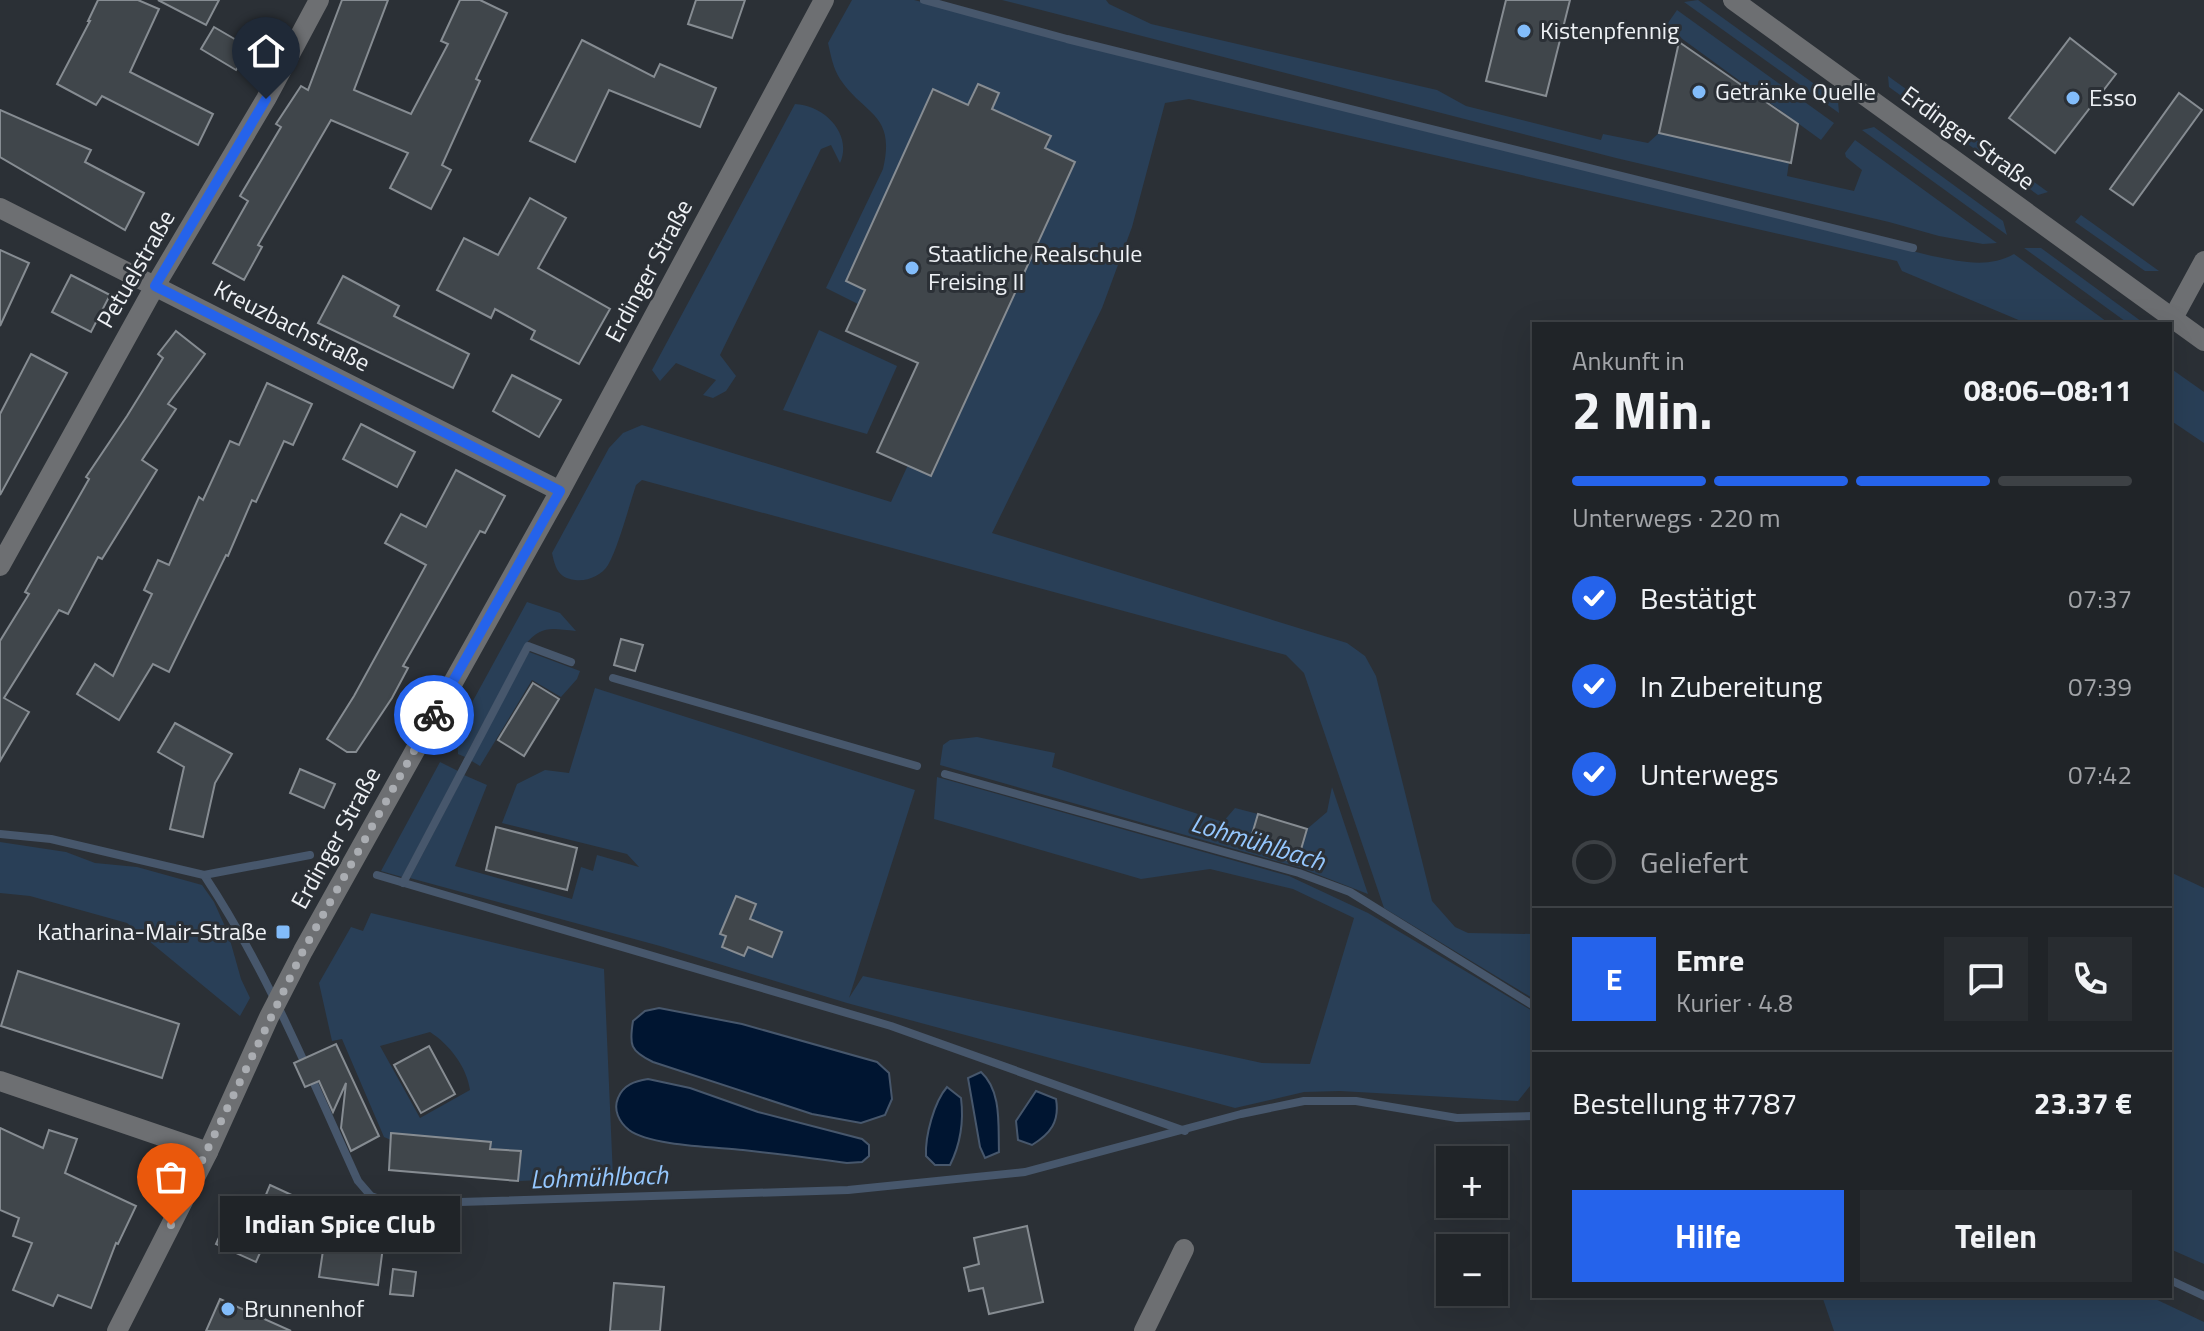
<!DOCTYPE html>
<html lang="de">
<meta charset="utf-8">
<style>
body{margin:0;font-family:"Titillium Web",sans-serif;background:#282c30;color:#f1f3f6;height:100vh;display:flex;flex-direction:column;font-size:30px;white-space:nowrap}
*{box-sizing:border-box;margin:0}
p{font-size:26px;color:#a2a4a8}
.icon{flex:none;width:44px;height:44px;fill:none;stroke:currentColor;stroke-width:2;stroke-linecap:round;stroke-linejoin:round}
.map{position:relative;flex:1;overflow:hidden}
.drawer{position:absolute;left:1532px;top:322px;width:640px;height:976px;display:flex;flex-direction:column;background:#202428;border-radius:0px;box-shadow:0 8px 32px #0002,0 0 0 2px #3d4145}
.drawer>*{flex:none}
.buttons{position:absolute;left:1436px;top:1146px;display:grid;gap:16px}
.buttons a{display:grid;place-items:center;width:72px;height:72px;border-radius:0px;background:#202428;box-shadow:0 8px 32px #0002,0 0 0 2px #3d4145;font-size:40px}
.pin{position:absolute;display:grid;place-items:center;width:68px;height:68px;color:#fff;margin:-82px -34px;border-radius:50% 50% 50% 0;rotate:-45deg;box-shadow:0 0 8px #0007}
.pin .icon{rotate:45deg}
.courier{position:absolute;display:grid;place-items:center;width:80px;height:80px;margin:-40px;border:6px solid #2563eb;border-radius:50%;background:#fff;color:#222;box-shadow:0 2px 10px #0007}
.bubble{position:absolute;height:56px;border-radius:0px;background:#202428;box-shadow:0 8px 32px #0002,0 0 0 2px #3d4145;font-size:26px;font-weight:700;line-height:56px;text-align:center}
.headline em{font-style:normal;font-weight:700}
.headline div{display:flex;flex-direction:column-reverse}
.headline{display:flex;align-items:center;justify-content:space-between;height:136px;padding:0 40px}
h1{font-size:52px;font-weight:700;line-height:60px}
.bar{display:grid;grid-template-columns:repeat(4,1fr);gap:12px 8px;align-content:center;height:96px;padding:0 40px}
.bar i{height:10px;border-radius:6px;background:#3d4145}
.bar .current{background:#2563eb}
.bar p{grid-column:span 4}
.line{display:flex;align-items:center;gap:20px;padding:0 40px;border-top:2px solid #3d4145}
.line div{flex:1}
.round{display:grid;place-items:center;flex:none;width:84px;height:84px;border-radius:0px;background:#282c30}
ol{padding:0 40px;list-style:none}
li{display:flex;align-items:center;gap:24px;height:88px}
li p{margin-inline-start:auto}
li .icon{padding:8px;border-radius:50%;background:#2563eb;color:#fff;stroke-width:4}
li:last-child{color:#a2a4a8}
li i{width:44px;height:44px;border:4px solid #3d4145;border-radius:50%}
.button{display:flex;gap:16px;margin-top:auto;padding:16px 40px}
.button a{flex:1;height:92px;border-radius:0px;background:#2563eb;color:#fff;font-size:32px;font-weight:700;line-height:92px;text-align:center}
.button a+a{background:#282c30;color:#f1f3f6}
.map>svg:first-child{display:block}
.green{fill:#293f57;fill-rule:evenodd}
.water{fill:#001531;stroke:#47576c;stroke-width:2}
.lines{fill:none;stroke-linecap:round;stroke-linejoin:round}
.stream{stroke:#47576c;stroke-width:8}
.building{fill:#40464b;stroke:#868c92;stroke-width:2}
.minor{stroke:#6d6f72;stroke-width:20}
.tertiary{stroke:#6d6f72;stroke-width:20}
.done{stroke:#aaadb2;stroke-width:8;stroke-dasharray:0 14.4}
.route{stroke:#2563eb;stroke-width:10}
.poi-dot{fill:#82bcfa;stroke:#2b3036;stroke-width:3}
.labels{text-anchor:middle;stroke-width:6;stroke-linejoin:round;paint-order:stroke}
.poi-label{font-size:24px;fill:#eef1f5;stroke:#2b3036;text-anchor:start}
.street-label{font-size:24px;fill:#eef1f5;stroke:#2b3036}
.water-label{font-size:26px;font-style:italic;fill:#95c7fe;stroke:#2b3036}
</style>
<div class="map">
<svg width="2204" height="1331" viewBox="0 0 2204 1331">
<rect width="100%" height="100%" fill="#2b3036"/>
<g class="green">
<path d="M852,0H914L1932,256C1959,261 1988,269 2014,254L2110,324H2028L1902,271L1897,261L1189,99L1165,103L1132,227L1102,308L992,533L1347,643L1365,656L1376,676L1432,901L1455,927L1468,933L1534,934V999L1384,908L1304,673L1286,655L642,480L636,485C629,506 618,548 608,565C602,575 587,582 575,580C558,578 555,567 552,553L609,448L623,433L642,425L891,502L908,465L932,476L1074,162L1045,148L1050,136L903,303L999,94L978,84L968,105L933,90L846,280L865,290L858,304L826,288L883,169C896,113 865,116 840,79C833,68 831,56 828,43Z"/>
<path d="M1002,0H1106L1109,4L1151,24L1437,90L1466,106L1601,140L1603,134L1648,143L1659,133L1789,162L1787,176L1854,191L1862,170L1846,157L1845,153L1855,140L1997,243L1983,244L1939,236L1889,222L1616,158Z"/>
<path d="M1698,0L1838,101L1839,113L1684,2Z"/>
<path d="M1677,10L1834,123L1821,140L1670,30L1668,23Z"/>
<path d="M1888,76L2048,192L2038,195L1889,87Z"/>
<path d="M795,104C824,105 853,134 840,163L831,145L821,149L720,355L736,376L726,391L713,398L703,395L716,380L676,363L660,381L652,370Z"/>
<path d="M1874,127L2003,221L2007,235L1862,130Z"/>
<path d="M2081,215L2159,271H2145L2075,222Z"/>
<path d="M2024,248H2041L2145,324H2129Z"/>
<path d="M819,330L897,366L867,434L783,410Z"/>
<path d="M2170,368L2204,392V443L2170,420Z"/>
<path d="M527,602L560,613L576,631C552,629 542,624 525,645L465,757L458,754L457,730Z"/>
<path d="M529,652L580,671L577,679L561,697L532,680L480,766L470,760Z"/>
<path d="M595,688L915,790L849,998L863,976L1262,1063L1310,1064L1354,918L1293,889L1210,869L1141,879L934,819L937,777L1289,876L1368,913L1534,1012V1081L1518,1101L1340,1091L1304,1092L1235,1108L847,1003L660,946L410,878L464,775L487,785L455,866L572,899L581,867L593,871L597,855L639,867L627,854L502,823L517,784L545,770L569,773Z"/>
<path d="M977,737L1055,753L1052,767L1223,822L1235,808L1258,814L1248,848L1297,862L1307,829L1327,812L1332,787L1368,894L1301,868L940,765L943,745L950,740Z"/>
<path d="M440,762L458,771L402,877L381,871Z"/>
<path d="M0,842L66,852L95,863L137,867L202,885L214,902L228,933L241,979L250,998L240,1016L127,923L30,896L0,893Z"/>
<path d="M2170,872L2204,888V1264L2170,1249Z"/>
<path d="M371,913L604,969L613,1177L518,1181L521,1151L490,1149V1142L402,1134L391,1140L384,1137L342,1039L332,1041L319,983L351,927L363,931ZM430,1032C449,1044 467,1067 470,1090L420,1118L380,1046Z"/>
<path d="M1822,1296H2149L2204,1322V1331H1834Z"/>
</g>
<g class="water">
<path d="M659,1008L742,1024L877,1062L889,1073L892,1099L885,1115L861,1123L812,1114L653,1062C630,1051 629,1045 633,1021L645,1011Z"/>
<path d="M981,1072C1002,1091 998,1125 999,1152L985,1158L980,1147L968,1078Z"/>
<path d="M648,1079L690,1088L758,1112L862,1139L869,1145V1156L862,1162L847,1163C813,1158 778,1154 743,1150C716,1147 650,1146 629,1130C619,1122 613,1110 618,1098C623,1085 635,1081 648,1079Z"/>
<path d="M947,1087L961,1098C964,1122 961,1143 950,1165H935L926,1156C925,1136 934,1102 947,1087Z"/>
<path d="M1036,1091L1056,1099C1060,1122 1050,1134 1032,1145L1018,1140L1016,1121Z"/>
</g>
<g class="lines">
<g class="stream">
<path d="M924,0L1067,39L1913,248"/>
<path d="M613,678L917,766"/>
<path d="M945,774L1299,873L1350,892L1534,1006"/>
<path d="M0,834L51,839L204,875C267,970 311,1078 358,1181L371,1196L393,1204L848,1190L1025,1172L1241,1114L1304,1101H1356L1457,1118L1534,1116"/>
<path d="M204,875L310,855"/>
<path d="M377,875L891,1026L1185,1131"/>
<path d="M403,883L528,646L571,662"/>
<path d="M2170,1280L2204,1296"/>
</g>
</g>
<g class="building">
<path d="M98,0H138L159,9L130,72L213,114L198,145L102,96L96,105L57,84L90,21H88Z"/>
<path d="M158,0H219L206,25Z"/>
<path d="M342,0H388L354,90L411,114L448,44L441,41L460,0H480L507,13L476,79L480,81L442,165L451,170L431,209L390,188L408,153L331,120L258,245L262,247L244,280L213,263L248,201L240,196L281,127L276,124L301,86L308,90Z"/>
<path d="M696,0H745L732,38L688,24Z"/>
<path d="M1506,0H1570L1546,96L1486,81Z"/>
<path d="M214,27L250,48L236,70L201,49Z"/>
<path d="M2070,38L2116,74L2055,153L2009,118Z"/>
<path d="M582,40L654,77L660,64L716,88L700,127L609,90L575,162L530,141Z"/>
<path d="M1679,42L1798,124L1791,163L1659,133Z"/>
<path d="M978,84L999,93L992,109L1051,136L1045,148L1075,162L931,476L877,452L918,363L846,331L865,290L846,281L933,89L968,105Z"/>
<path d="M2179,93L2202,110L2133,205L2110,189Z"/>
<path d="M0,110L91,150L85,162L144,193L125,230L0,157Z"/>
<path d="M530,198L566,218L538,268L610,309L579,364L531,339L535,331L495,309L491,318L437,290L464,238L498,255Z"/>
<path d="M0,250L29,263L0,326Z"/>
<path d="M71,275L110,295L91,332L52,312Z"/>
<path d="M343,276L399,306L394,316L469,354L453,388L318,323Z"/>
<path d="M176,331L205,354L168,404L176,409L142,460L157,470L102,559L98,557L68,614L59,610L4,698L29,712L0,761V641L29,594L25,592L89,479L86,477L127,416L163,358L158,354Z"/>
<path d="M31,354L67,373L0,495V414Z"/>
<path d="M512,375L561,400L539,437L493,411Z"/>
<path d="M267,383L312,404L293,445L284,441L256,502L252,500L228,556L226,555L169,672L153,664L119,720L77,694L95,664L113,676L152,594L144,590L158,560L169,565L199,497L203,500L230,441L239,445Z"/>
<path d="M361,424L415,452L397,487L343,459Z"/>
<path d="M456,470L505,496L485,533L480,531L403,666L408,668L392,698L356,752H347L327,739L354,696L426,565L385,543L401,514L426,527Z"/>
<path d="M621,639L643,645L635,671L614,665Z"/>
<path d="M533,683L559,699L524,756L498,740Z"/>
<path d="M175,723L232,754L215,783L203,837L170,829L184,767L158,752Z"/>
<path d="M300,769L335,784L324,808L290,793Z"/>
<path d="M1258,814L1307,829L1297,863L1248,848Z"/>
<path d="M496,827L577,848L567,890L486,870Z"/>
<path d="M736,896L756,904L750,919L782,932L772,957L748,947L744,956L722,947L726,936L720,934Z"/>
<path d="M18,971L179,1024L162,1078L1,1026Z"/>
<path d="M336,1044L379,1136L351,1151L341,1128L346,1083L333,1112L319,1081L305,1087L294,1063Z"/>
<path d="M429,1046L455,1094L421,1113L394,1065Z"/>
<path d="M0,1128L43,1148L49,1130L77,1139L65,1173L136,1206L118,1244L116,1243L91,1308L58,1295L53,1306L13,1290L32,1243L13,1236L19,1218L0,1210Z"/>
<path d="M391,1133L491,1142L490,1149L521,1151L518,1181L389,1170Z"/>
<path d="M270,1185L294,1196L284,1220L276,1216L256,1262L216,1244L237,1198L260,1209Z"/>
<path d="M1027,1226L1043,1302L989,1314L983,1288L969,1291L964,1268L979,1264L974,1238Z"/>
<path d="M326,1231L384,1239L378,1285L319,1277Z"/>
<path d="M393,1269L416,1272L413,1296L390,1294Z"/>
<path d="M614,1283L664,1287L660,1331H610Z"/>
<path d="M220,1299L291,1331H206Z"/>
</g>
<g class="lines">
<g class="minor">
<path d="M0,208L560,491"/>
<path d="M2173,318L2204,261"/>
<path d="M0,566L155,286L266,99L319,0"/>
<path d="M1144,1331L1184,1249"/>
</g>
<g class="tertiary">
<path d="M1733,0L2204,341"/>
<path d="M0,1081L208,1152"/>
<path d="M117,1331L208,1152L269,1017L303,951L560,491L824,0"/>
</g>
</g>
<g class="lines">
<path class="done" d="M171,1225L303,951L434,715"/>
<path class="route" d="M266,99L155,286L560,491L434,715"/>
</g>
<g class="poi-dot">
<circle cx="1524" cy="31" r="8"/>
<circle cx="1699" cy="92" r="8"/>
<circle cx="2073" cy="98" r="8"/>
<circle cx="912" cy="268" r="8"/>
<rect x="275" y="924" width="16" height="16" rx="4"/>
<circle cx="228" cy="1309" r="8"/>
</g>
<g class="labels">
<g class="poi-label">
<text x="1540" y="39">Kistenpfennig</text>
<text x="1715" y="100">Getränke Quelle</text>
<text x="2089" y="106">Esso</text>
<text x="928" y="262">Staatliche Realschule<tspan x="928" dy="28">Freising II</tspan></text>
<text x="267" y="940" text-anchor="end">Katharina-Mair-Straße</text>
<text x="244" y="1317">Brunnenhof</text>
</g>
<g class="street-label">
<text transform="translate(1968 138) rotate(36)" y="8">Erdinger Straße</text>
<text transform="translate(136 269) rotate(-60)" y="8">Petuelstraße</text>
<text transform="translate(649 271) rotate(-62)" y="8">Erdinger Straße</text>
<text transform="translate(292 326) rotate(27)" y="8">Kreuzbachstraße</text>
<text transform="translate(336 838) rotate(-61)" y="8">Erdinger Straße</text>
</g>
<g class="water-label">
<text transform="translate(1258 842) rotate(17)" y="9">Lohmühlbach</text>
<text transform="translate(599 1177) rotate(-2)" y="9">Lohmühlbach</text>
</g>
</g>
</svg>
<div class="buttons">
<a>+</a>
<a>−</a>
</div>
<div class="pin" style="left:171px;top:1225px;background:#ea580c"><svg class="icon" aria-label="bag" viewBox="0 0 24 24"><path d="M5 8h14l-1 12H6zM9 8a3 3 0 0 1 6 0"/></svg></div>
<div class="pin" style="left:266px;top:99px;background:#1f2937"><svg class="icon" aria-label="home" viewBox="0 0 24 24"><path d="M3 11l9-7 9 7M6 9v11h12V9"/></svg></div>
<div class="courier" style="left:434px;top:715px"><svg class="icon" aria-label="bike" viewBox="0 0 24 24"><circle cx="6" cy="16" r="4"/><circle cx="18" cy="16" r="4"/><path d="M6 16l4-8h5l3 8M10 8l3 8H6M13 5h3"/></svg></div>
<div class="bubble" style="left:220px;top:1196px;width:240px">Indian Spice Club</div>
<section class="drawer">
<div class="headline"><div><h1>2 Min.</h1><p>Ankunft in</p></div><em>08:06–08:11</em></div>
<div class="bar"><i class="current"></i><i class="current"></i><i class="current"></i><i></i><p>Unterwegs · 220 m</p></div>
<ol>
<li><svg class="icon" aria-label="check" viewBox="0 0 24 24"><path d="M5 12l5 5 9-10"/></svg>Bestätigt<p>07:37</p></li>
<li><svg class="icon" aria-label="check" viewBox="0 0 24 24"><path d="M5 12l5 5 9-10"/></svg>In Zubereitung<p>07:39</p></li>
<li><svg class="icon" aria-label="check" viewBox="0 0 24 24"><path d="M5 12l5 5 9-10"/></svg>Unterwegs<p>07:42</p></li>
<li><i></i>Geliefert</li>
</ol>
<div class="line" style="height:144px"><b class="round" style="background:#2563eb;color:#fff">E</b><div><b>Emre</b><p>Kurier · 4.8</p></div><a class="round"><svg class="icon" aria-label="chat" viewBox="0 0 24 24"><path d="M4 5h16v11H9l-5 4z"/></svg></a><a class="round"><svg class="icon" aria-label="phone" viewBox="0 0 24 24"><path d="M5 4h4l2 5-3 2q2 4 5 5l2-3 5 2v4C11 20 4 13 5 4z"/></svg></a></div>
<div class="line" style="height:104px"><div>Bestellung #7787</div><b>23.37 €</b></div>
<div class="button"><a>Hilfe</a><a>Teilen</a></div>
</section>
</div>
